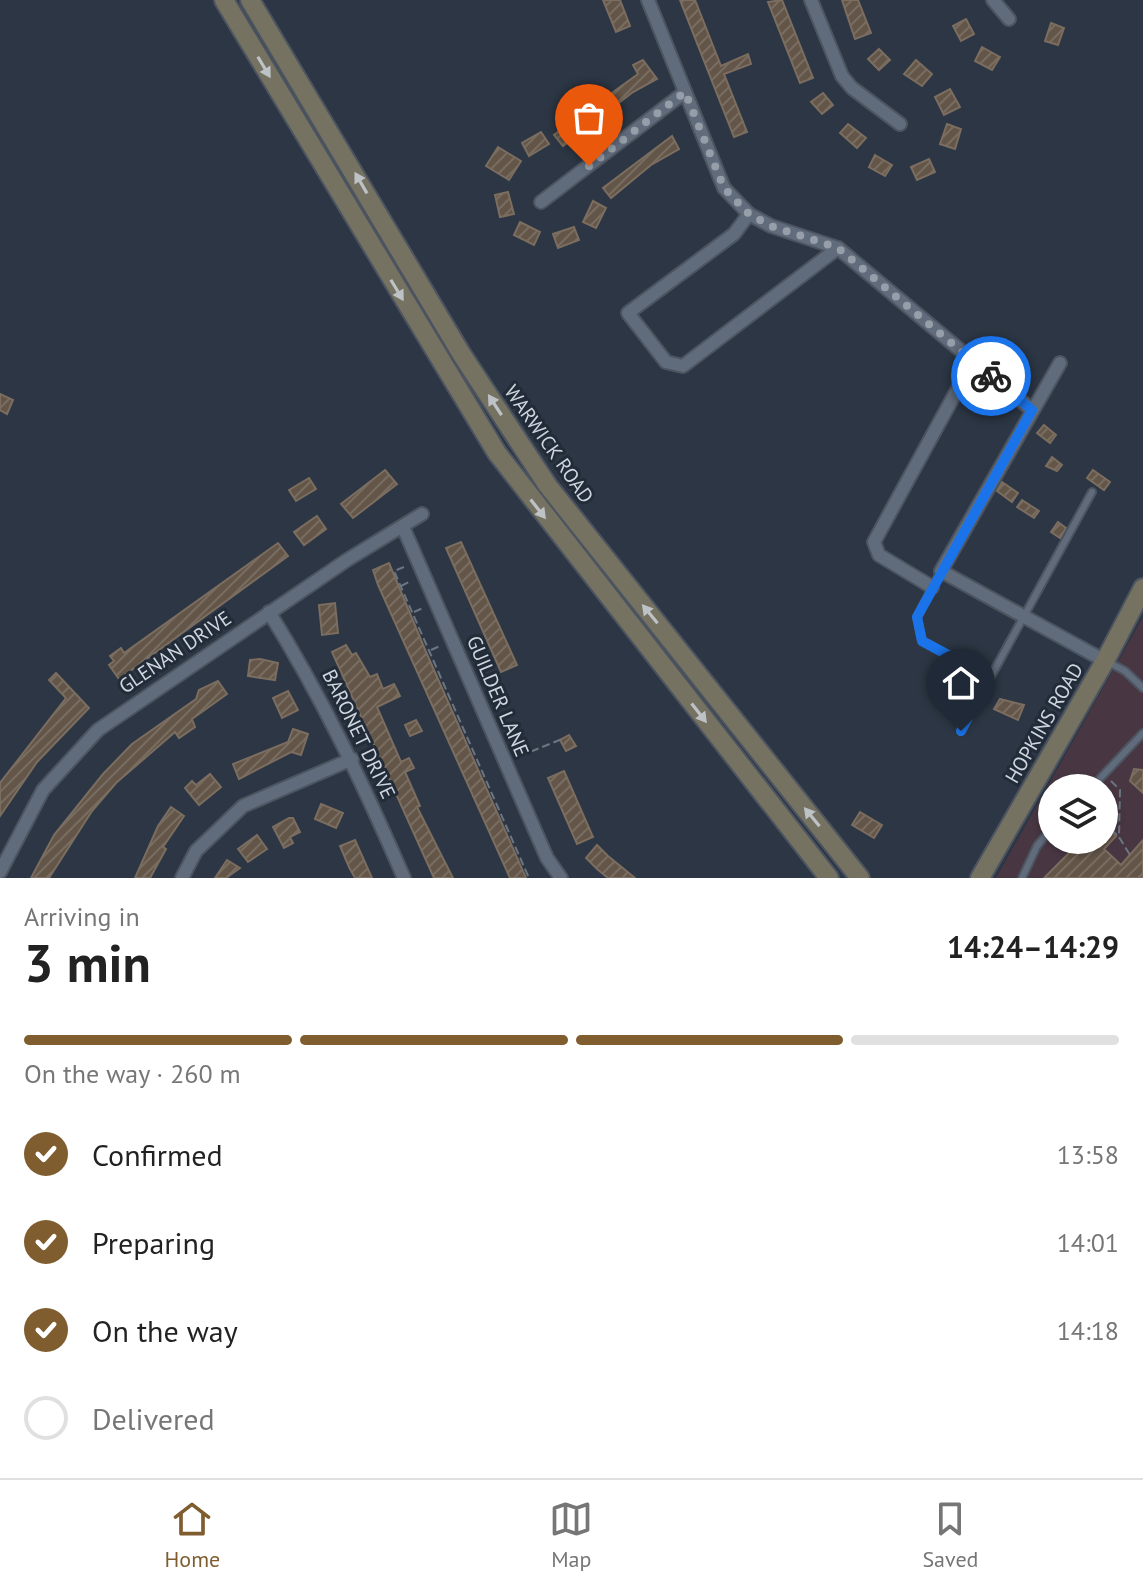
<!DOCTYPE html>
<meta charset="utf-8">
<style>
body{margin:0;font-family:"PT Sans",sans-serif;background:#f6f6f6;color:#222;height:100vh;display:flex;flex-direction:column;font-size:30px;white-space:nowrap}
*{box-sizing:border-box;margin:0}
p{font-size:26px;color:#767676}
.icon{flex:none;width:44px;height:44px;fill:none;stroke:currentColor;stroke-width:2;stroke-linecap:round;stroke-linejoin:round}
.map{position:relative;height:878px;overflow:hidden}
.details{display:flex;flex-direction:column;background:#fff;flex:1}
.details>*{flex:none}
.fabs{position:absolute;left:1038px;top:774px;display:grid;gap:16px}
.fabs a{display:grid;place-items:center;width:80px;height:80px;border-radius:50%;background:#fff;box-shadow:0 2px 6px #0004;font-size:40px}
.pin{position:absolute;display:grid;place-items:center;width:68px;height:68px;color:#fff;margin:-82px -34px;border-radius:50% 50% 50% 0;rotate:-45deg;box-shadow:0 0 8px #0007}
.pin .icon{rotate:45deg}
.courier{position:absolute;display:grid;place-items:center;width:80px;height:80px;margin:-40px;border:6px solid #1a73e8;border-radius:50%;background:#fff;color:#222;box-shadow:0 2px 10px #0007}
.overview em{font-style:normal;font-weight:700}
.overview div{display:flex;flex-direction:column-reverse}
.overview{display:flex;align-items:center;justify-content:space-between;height:136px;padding:0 24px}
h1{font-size:52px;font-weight:700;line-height:60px}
.bar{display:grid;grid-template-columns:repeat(4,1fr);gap:12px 8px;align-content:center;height:96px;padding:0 24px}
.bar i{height:10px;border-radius:6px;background:#e0e0e0}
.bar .active{background:#7f5d2f}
.bar p{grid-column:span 4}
ol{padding:0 24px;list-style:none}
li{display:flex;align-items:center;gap:24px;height:88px}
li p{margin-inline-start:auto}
li .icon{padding:8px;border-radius:50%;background:#7f5d2f;color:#fff;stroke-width:4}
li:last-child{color:#767676}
li i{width:44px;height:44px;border:4px solid #e0e0e0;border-radius:50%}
.menu{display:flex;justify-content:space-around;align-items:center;height:112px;border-top:2px solid #e0e0e0;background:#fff;font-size:22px;color:#767676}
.menu a{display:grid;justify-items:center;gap:4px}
.menu .active{color:#7f5d2f}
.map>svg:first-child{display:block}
.education{fill:#483743;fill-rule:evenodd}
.building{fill:url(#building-hatch);stroke:#7b6d5f;stroke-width:2}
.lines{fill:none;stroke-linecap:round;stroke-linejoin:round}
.service-casing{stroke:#4c5460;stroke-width:10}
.minor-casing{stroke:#4c5460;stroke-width:16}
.secondary-casing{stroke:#4c5460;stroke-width:22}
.path{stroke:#6c7581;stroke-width:2;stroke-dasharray:8 4;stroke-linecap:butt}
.service{stroke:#606b7b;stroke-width:6}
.minor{stroke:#606b7b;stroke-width:12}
.secondary{stroke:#767262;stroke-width:18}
.oneway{fill:#bdc2c6}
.done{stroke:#969ea9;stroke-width:8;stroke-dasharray:0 14.4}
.route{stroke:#1a73e8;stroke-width:10}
.labels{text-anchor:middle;stroke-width:6;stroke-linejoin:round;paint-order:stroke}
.street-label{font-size:20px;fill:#cfd6df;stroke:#222c39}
</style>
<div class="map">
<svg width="1143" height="878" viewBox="0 0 1143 878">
<defs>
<pattern id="building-hatch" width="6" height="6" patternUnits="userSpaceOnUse" patternTransform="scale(2)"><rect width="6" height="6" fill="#635547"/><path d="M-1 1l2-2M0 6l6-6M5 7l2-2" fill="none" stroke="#786d61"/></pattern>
</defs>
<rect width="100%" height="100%" fill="#2c3644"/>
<path class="education" d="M1143,617V878H996ZM1052,788H1104V840H1052Z"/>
<g class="building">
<path d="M603,0H620L630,26L616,32Z"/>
<path d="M680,0H695L721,66L748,54L751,64L724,74L747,132L734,137Z"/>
<path d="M782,0L813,78L800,83L768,2Z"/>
<path d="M842,0H858L871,33L855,39Z"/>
<path d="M966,19L974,34L961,41L953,26Z"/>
<path d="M1051,23L1064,28L1058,45L1045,41Z"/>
<path d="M982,47L1000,57L992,70L975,61Z"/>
<path d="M879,49L890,60L879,70L868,59Z"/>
<path d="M643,60L657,79L633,92L563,146L554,135L638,74L633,65Z"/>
<path d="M916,60L932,74L922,86L904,74Z"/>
<path d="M950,89L960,107L944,115L935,97Z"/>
<path d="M823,93L833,105L822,114L811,102Z"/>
<path d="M848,124L866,138L857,148L840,133Z"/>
<path d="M947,124L961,129L955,149L940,144Z"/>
<path d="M541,132L549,144L529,156L522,143Z"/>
<path d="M672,136L679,149L651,165L611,198L603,188Z"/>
<path d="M498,147L521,161L509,180L486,166Z"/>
<path d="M875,155L892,165L885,176L869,167Z"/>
<path d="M929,159L935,172L917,180L911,167Z"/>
<path d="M508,192L514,214L500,217L495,195Z"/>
<path d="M593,201L606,208L596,228L583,222Z"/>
<path d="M520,222L540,232L534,245L514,235Z"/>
<path d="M574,227L579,240L558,248L553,234Z"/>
<path d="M0,394L13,400L7,414L0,410Z"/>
<path d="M1044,425L1056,435L1050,443L1037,433Z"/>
<path d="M1052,457L1062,465L1057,471L1046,466Z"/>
<path d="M385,470L397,484L353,518L341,504Z"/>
<path d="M1093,470L1110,482L1104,490L1087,478Z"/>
<path d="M309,478L316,489L296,501L289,490Z"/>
<path d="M1002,482L1018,493L1012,502L997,491Z"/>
<path d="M1022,500L1039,511L1034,518L1017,507Z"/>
<path d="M317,516L326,529L304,545L294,532Z"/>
<path d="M1058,522L1066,528L1060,538L1051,532Z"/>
<path d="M461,542L517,665L501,672L446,548Z"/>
<path d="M278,543L288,556L119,679L109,665L114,661L110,656L121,648L124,653Z"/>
<path d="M389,563L426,652L526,878H510L378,585L373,570Z"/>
<path d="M335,603L338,633L322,635L319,605Z"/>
<path d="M346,645L352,655L356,653L370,677L377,674L383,689L394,684L400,696L377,707L401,762L409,758L414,768L405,772L420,806L417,807L453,878H434L332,652Z"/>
<path d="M260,659L278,663L275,680L248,676L250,660Z"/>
<path d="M56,673L89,708L37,762L0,816V783L66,698L49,680Z"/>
<path d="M218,681L227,694L192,719L195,727L179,738L175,732L116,783L92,811L49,878H31L54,835L103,774L132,744L196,699L199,690Z"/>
<path d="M288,691L298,710L282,718L273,698Z"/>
<path d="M1000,699L1024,705L1018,720L994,709Z"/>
<path d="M416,720L422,731L410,736L405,725Z"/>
<path d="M293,729L308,734L301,755L291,752L239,779L233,764L288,742Z"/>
<path d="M569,735L576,746L566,751L560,740Z"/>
<path d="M1134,769L1143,770V793L1130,781Z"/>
<path d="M564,771L593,837L577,844L548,778Z"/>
<path d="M210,774L221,787L199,805L185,788L192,781L196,785Z"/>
<path d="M321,804L343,813L336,828L315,819Z"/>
<path d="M171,807L184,816L163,847L166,849L150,878H135L158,826Z"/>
<path d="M860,812L882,825L874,838L852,825Z"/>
<path d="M289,818H293L300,832L290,837L293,843L284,848L273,827Z"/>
<path d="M1104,825L1116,836L1104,849L1121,865L1143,840V878H1044L1082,840H1104Z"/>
<path d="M257,835L267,849L248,862L238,849Z"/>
<path d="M355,840L372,878H355L349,867L340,846Z"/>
<path d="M597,845L608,856L635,878H608L597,869L586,858Z"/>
<path d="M227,860L240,868L226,878H215Z"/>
</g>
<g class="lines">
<defs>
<g id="service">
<path d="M941,571L917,617L922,641L989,677"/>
<path d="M1108,662L1125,671L1143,688"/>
<path d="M961,731L1092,492"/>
<path d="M1091,788L1143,733"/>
<path d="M1022,878L1037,846L1052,828"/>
</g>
<g id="minor">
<path d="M648,0L724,188L749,214L771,226L838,248L1032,410"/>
<path d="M811,0L842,76L852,88L900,124"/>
<path d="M993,0L1009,19"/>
<path d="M541,202L685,92"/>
<path d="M749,214L734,234L628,313L666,362L683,366L838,248"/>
<path d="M1060,363L941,571L1105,661"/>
<path d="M403,527L547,858L561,878"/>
<path d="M932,587L879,555L874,542L973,361"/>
<path d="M269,612C322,697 364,786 404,878"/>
<path d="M0,872L43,790L98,730L347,560L422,514"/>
<path d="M182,878L196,851L243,806L352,759"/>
</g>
<g id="secondary">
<path d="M224,0L497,453L829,878"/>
<path d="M250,0L462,355L548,486L860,878"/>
<path d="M980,878L1105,661L1143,588"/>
</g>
</defs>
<use href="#service" class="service-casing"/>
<use href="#minor" class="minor-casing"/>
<use href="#secondary" class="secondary-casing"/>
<g class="path">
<path d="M404,567L394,571L529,878"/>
<path d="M401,586L411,581"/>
<path d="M414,612L423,608"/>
<path d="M431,650L440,646"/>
<path d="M520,756L562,739"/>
<path d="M1111,781L1120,790L1119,837L1130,855"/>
<path d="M1104,822L1117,835"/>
</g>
<use href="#service" class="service"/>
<use href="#minor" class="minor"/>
<use href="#secondary" class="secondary"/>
</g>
<defs><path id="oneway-solid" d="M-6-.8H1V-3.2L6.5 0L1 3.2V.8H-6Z" transform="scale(2)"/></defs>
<g class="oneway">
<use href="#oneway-solid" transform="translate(264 67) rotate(59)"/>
<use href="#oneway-solid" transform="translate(361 183) rotate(-120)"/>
<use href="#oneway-solid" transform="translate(397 290) rotate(59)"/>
<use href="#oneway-solid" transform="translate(495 405) rotate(-123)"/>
<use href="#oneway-solid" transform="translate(538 509) rotate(52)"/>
<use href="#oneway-solid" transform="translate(650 614) rotate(-129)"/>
<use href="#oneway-solid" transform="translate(699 713) rotate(52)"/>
<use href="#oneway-solid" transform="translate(812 817) rotate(-129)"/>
</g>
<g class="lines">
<path class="done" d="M589,166L685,92L724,188L749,214L771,226L838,248L991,376"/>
<path class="route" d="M961,731L989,677L922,641L917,617L1032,410L991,376"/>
</g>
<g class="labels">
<g class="street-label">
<text transform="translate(549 444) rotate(55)" y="7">WARWICK ROAD</text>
<text transform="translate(175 652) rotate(-34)" y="7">GLENAN DRIVE</text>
<text transform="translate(498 696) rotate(67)" y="7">GUILDER LANE</text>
<text transform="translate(1044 723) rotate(-60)" y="7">HOPKINS ROAD</text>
<text transform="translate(359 734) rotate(64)" y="7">BARONET DRIVE</text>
</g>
</g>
</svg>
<div class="fabs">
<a><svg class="icon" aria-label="layers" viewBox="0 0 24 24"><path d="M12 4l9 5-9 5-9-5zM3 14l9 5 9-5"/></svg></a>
</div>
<div class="pin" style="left:589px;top:166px;background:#ea580c"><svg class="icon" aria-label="bag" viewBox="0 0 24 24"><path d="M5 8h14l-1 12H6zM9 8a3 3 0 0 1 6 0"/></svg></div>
<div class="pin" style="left:961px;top:731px;background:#1f2937"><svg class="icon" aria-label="home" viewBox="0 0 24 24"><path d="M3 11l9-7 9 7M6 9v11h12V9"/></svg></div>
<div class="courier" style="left:991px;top:376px"><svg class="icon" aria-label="bike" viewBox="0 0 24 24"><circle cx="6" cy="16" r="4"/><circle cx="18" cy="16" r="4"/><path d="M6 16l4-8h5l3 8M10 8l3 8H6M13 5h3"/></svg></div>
</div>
<section class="details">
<div class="overview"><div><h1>3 min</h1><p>Arriving in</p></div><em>14:24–14:29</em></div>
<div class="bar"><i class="active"></i><i class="active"></i><i class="active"></i><i></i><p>On the way · 260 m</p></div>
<ol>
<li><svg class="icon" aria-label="check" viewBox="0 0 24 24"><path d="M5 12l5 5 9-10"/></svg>Confirmed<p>13:58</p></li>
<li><svg class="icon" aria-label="check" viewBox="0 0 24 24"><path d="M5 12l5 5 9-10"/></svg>Preparing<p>14:01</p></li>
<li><svg class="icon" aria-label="check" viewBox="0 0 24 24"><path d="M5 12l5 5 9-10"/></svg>On the way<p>14:18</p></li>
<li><i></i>Delivered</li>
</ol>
</section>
<nav class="menu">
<a class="active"><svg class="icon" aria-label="home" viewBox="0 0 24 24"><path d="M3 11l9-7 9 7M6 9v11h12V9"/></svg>Home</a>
<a><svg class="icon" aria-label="map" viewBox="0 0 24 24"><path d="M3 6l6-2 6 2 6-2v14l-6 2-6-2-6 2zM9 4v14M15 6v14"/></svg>Map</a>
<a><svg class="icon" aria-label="saved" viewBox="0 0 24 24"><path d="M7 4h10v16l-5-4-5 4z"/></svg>Saved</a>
</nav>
